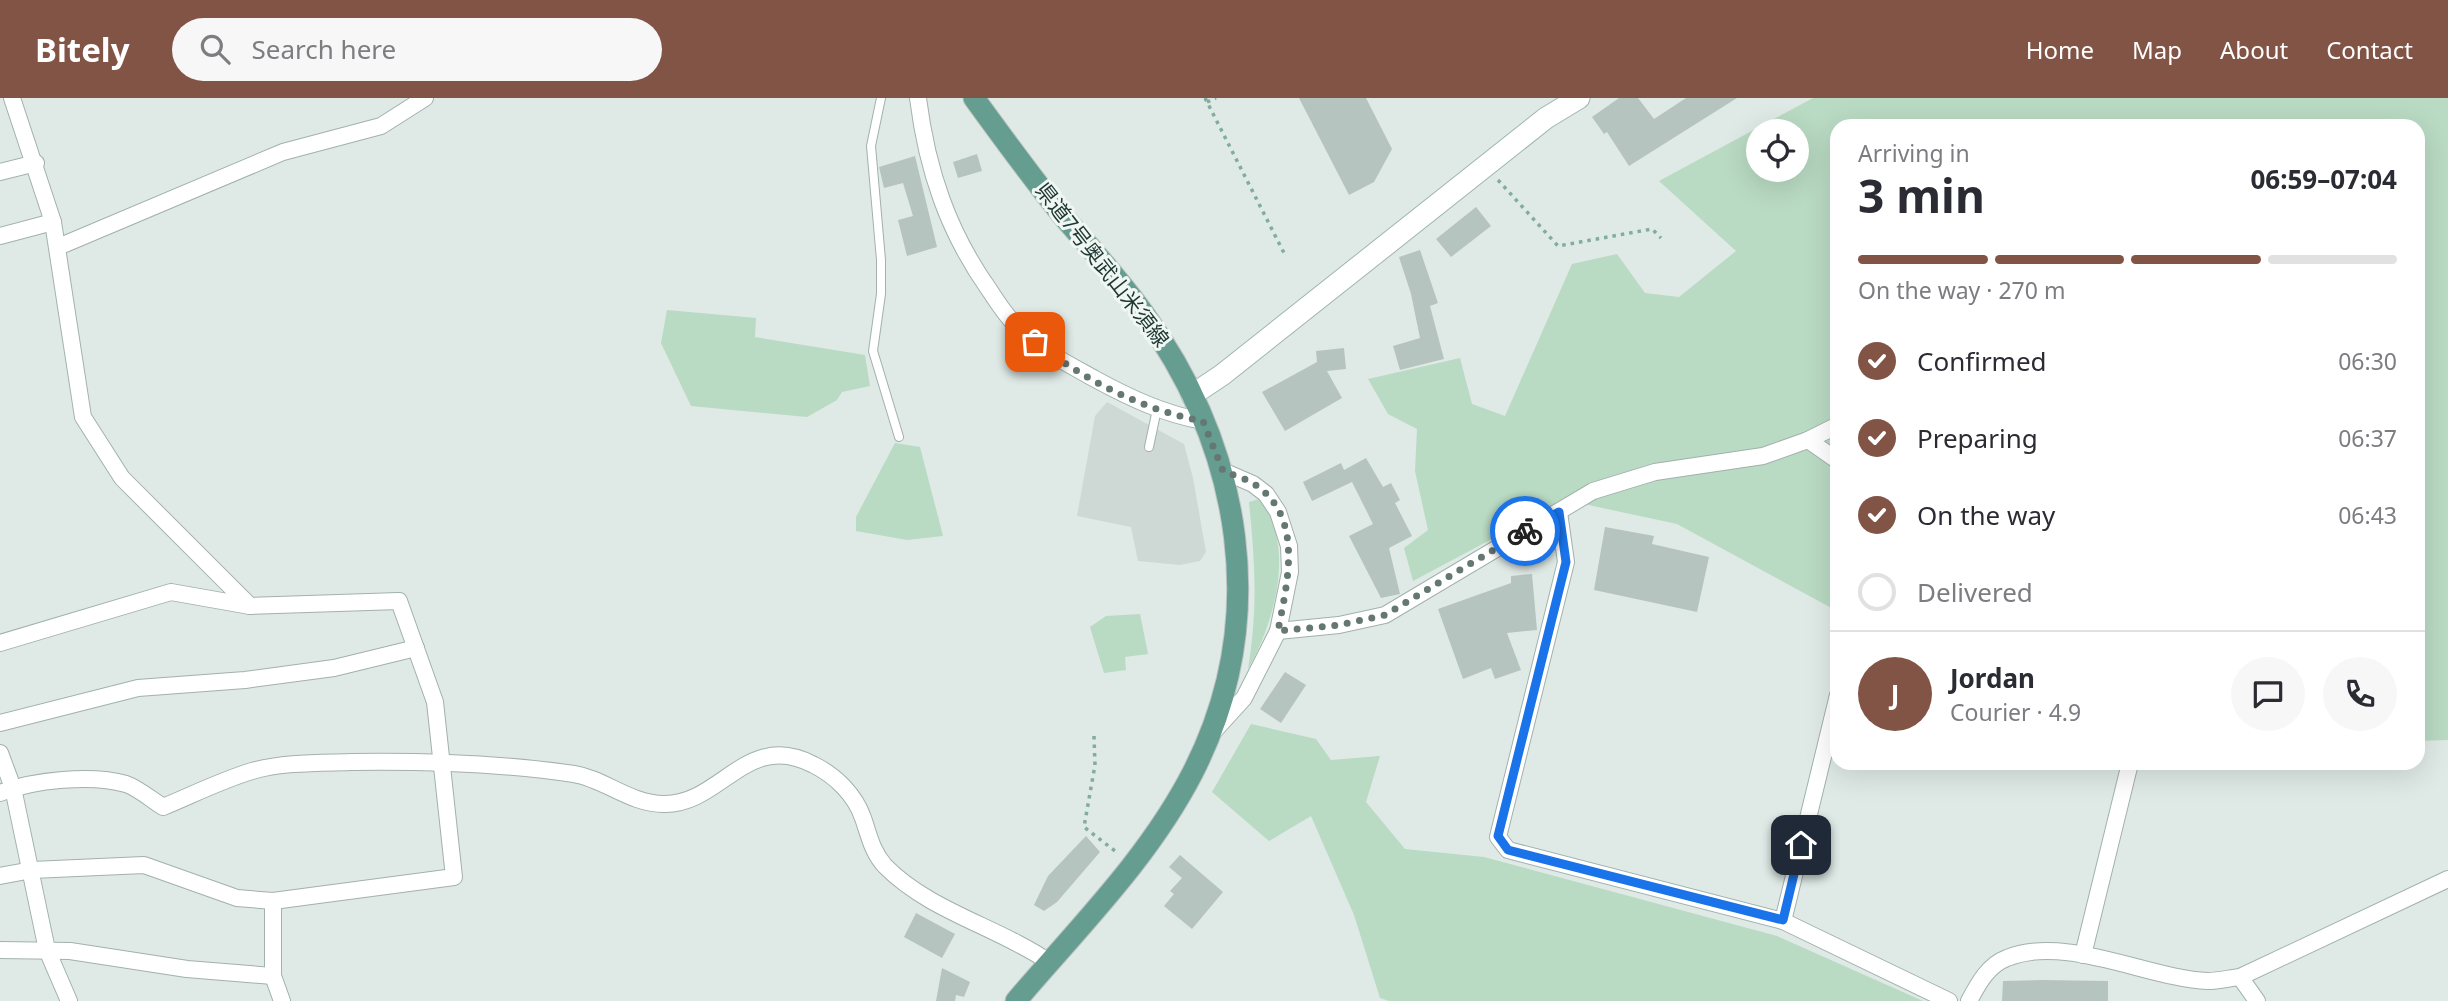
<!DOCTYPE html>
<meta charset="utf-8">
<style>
body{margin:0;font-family:"Noto Sans","Noto Sans JP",sans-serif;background:#f7f7f7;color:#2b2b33;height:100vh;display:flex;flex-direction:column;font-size:26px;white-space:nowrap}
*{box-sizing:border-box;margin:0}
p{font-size:23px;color:#7c7c81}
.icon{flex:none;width:38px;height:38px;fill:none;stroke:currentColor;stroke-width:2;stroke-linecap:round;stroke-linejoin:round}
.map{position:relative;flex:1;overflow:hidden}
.side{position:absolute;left:1830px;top:21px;width:595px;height:651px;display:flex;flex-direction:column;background:#fff;border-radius:21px;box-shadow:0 7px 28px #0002}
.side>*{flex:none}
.buttons{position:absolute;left:1746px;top:21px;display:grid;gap:14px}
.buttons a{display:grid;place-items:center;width:63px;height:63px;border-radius:50%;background:#fff;box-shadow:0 7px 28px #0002;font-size:35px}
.pin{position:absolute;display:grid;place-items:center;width:60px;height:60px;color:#fff;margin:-30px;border-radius:14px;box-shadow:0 4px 10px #0006}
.courier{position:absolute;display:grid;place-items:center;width:70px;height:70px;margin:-35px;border:5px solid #1a73e8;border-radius:50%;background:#fff;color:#222;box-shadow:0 2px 9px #0007}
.overview em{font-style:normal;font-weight:700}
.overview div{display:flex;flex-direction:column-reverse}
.overview{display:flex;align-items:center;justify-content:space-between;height:119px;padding:0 28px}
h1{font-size:46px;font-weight:700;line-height:52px}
.bar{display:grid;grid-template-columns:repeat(4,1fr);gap:10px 7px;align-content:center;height:84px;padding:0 28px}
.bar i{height:9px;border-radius:5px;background:#e1e1e2}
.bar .selected{background:#815446}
.bar p{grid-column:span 4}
.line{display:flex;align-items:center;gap:18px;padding:0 28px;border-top:2px solid #e1e1e2}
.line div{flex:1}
.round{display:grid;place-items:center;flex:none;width:74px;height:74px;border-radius:37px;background:#f7f7f7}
ol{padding:0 28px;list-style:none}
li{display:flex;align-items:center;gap:21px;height:77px}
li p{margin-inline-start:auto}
li .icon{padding:7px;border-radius:50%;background:#815446;color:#fff;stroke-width:4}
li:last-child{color:#7c7c81}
li i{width:38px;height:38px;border:4px solid #e1e1e2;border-radius:50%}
header{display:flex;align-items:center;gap:42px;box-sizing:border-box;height:98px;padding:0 35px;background:#815446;color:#fff}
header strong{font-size:33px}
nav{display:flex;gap:38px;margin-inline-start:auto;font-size:24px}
.search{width:490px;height:63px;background:#f7f7f7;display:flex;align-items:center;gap:18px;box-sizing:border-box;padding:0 24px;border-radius:38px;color:#7c7c81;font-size:26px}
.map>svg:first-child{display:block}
.built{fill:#ced9d5}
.green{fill:#b9dac3;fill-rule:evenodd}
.building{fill:#b5c4bf}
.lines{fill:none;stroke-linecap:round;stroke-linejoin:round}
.lane-casing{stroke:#a2b1ad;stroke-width:10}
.street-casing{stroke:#a2b1ad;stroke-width:18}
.secondary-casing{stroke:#9fb5ae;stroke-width:23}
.primary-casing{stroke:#bcc4c2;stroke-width:23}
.path{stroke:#81aca0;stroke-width:3.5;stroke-dasharray:3.5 5;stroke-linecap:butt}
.lane{stroke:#fff;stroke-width:8}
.street{stroke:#fff;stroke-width:16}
.secondary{stroke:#fff;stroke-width:21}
.primary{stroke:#669d91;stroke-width:21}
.done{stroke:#647772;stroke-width:7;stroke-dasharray:0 12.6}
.route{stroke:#1a73e8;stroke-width:9}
.labels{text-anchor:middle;stroke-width:6;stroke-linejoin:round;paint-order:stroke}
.street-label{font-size:21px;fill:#213934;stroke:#f0f7f3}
</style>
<header>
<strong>Bitely</strong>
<div class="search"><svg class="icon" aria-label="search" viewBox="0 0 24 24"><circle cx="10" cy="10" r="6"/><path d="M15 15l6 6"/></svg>Search here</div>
<nav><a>Home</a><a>Map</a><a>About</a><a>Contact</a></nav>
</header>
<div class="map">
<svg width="2448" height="903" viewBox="0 0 2448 903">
<rect width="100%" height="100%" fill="#dfeae6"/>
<path class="built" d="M1107,304L1184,346L1193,380L1206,454L1200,463L1180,467L1138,463L1131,429L1077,418L1095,318Z"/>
<g class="green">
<path d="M1813,0H2448V642L2418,643V28H1838L1837,513L1677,426L1565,402L1413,483L1404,450L1428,432L1415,373L1417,331L1388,316L1368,281L1460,260L1472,306L1505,318L1572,166L1617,156L1645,195L1679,199L1736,153L1659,83ZM1759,33H1797V72H1759Z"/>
<path d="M667,212L756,220L755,239L865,257L870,288L842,294L837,302L807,319L691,308L661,245Z"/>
<path d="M895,345L920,349L943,438L907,442L856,433V419Z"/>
<path d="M1259,401C1297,446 1274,526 1248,571C1258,511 1255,464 1249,404Z"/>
<path d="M1140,516L1148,556L1125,559L1126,572L1104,575L1090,529L1106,518Z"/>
<path d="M1251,626L1316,641L1331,662L1380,658L1366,704L1405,751L1484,759L1777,838L1923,903H1389L1380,900L1354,817L1311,718L1269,743L1212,694Z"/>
</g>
<g class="building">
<path d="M1299,0H1366L1392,51L1374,84L1349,97Z"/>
<path d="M1619,0H1638L1654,21L1686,0H1737L1629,68L1607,34L1604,36L1592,19Z"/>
<path d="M977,56L982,73L958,80L953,64Z"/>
<path d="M915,58L937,149L907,158L898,122L913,118L903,85L884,90L879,69Z"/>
<path d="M1476,109L1491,128L1451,159L1436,141Z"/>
<path d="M1420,152L1438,205L1430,208L1444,261L1400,272L1393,248L1420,240L1411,196L1399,159Z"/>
<path d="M1344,250L1346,271L1327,273L1342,300L1285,333L1262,294L1317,264L1316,253Z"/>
<path d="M1366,360L1383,389L1391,385L1400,402L1395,405L1412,438L1389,450L1400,496L1381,500L1349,438L1373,426L1352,384L1312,403L1303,384L1341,365L1344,372Z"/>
<path d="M1605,429L1654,438L1652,446L1709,459L1697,514L1594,492Z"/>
<path d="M1532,476L1537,532L1507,535L1521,572L1495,581L1491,570L1463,581L1438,511L1511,485V478Z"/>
<path d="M1285,574L1306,587L1281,625L1260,611Z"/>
<path d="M1086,738L1100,754L1057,804L1044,813L1034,807L1048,778Z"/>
<path d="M1180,757L1223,794L1192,831L1164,808L1174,796L1170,793L1182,780L1169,769Z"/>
<path d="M916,815L955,836L942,860L904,839Z"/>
<path d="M942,870L970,884L964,899L956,897L955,903H936Z"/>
<path d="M2042,882L2108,883V903H2002L2003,883Z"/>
</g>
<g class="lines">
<defs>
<g id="lane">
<path d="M881,0L871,48L881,162V196L873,253L899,339"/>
<path d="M1149,349L1157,311"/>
</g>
<g id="street">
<path d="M12,0L53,124L83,319L122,380L250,508"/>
<path d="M918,0C927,72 948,134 990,193C999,207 1010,223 1023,235C1044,254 1070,267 1095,281C1130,300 1164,316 1203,323"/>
<path d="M0,74L36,65"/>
<path d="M0,138L53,124"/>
<path d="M58,149L283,54L381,28L425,0"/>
<path d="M1808,342L1838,363"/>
<path d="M1559,414L1566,464L1498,739L1508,752L1783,823L1949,903"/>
<path d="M1278,533L1339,527L1385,517L1593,393L1655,374L1763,358L1808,342L1838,327"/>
<path d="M0,545L171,494L250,508L399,503L435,604L454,779L273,803L237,800L144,767L32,772L0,778"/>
<path d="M0,625L138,590L245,582L334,570L416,550"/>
<path d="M1214,633L1244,600L1278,533L1290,474L1289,448L1278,414L1266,396L1253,386L1223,373"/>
<path d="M0,655L13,690L47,852L69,903"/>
<path d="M0,695C33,682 92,676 126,686C138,690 152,702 163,709C192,697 222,682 252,673C283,664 320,665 352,664C426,663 500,665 574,676C605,681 630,706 664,706C721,707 747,631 814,667C836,678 855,697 863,720C869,737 872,754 885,768C929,813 998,829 1049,864"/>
<path d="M273,803V878L282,903"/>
<path d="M1783,823L1838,597"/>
<path d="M0,852L70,853L187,871L273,878"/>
<path d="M2083,857L2130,665"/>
<path d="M2240,879L2257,903"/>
<path d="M1969,903C1978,886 1988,867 2007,860C2065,836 2150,881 2208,883C2218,883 2230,880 2240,879L2448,781"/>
</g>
<path id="secondary" d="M1192,297L1222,277L1546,20L1579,0"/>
<path id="primary" d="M974,0C1003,40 1032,80 1063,118C1090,150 1120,182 1144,216C1242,352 1271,521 1193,674C1149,760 1078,830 1016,903"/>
</defs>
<use href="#lane" class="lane-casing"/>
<use href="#street" class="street-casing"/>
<use href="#secondary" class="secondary-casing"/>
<use href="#primary" class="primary-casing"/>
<g class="path">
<path d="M1205,0L1284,155"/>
<path d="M1207,4L1216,0"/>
<path d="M1498,82L1558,148L1652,131L1661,140"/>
<path d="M1094,638L1095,667L1084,729L1115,753"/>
</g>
<use href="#lane" class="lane"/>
<use href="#street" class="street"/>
<use href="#secondary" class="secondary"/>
<use href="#primary" class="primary"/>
</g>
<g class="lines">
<path class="done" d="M1035,244C1083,281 1144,313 1203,323L1223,373C1233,377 1245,380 1254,386C1305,419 1287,485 1278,533L1339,527L1385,517L1525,433"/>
<path class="route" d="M1525,433L1559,414L1566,464L1498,738L1508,752L1783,822L1801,747"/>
</g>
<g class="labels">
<g class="street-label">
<text transform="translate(1102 167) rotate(52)" y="7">県道7号奥武山米須線</text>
</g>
</g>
</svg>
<div class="buttons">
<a><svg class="icon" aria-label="locate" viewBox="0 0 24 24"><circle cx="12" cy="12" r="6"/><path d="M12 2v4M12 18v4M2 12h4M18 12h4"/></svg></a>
</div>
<div class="pin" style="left:1035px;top:244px;background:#ea580c"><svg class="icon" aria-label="bag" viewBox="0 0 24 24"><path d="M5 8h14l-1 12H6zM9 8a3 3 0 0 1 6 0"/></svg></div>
<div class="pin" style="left:1801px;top:747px;background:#1f2937"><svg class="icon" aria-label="home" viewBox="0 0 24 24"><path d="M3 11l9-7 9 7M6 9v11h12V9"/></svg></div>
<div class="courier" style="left:1525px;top:433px"><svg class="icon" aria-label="bike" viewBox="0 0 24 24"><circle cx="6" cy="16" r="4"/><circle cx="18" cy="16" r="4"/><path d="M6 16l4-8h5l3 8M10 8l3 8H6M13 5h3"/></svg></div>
<section class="side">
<div class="overview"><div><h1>3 min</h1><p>Arriving in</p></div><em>06:59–07:04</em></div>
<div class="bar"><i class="selected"></i><i class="selected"></i><i class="selected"></i><i></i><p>On the way · 270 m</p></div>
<ol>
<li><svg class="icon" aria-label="check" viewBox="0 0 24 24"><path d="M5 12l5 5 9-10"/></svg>Confirmed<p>06:30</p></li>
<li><svg class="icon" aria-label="check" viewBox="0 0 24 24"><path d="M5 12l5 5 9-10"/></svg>Preparing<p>06:37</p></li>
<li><svg class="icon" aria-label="check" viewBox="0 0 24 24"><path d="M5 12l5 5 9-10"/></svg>On the way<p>06:43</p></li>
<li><i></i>Delivered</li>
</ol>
<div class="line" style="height:126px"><b class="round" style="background:#815446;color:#fff">J</b><div><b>Jordan</b><p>Courier · 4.9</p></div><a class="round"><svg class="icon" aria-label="chat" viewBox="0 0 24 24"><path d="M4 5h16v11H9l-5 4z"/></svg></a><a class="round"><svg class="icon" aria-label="phone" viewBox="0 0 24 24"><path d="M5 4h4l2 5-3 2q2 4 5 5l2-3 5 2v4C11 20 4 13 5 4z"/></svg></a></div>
</section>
</div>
